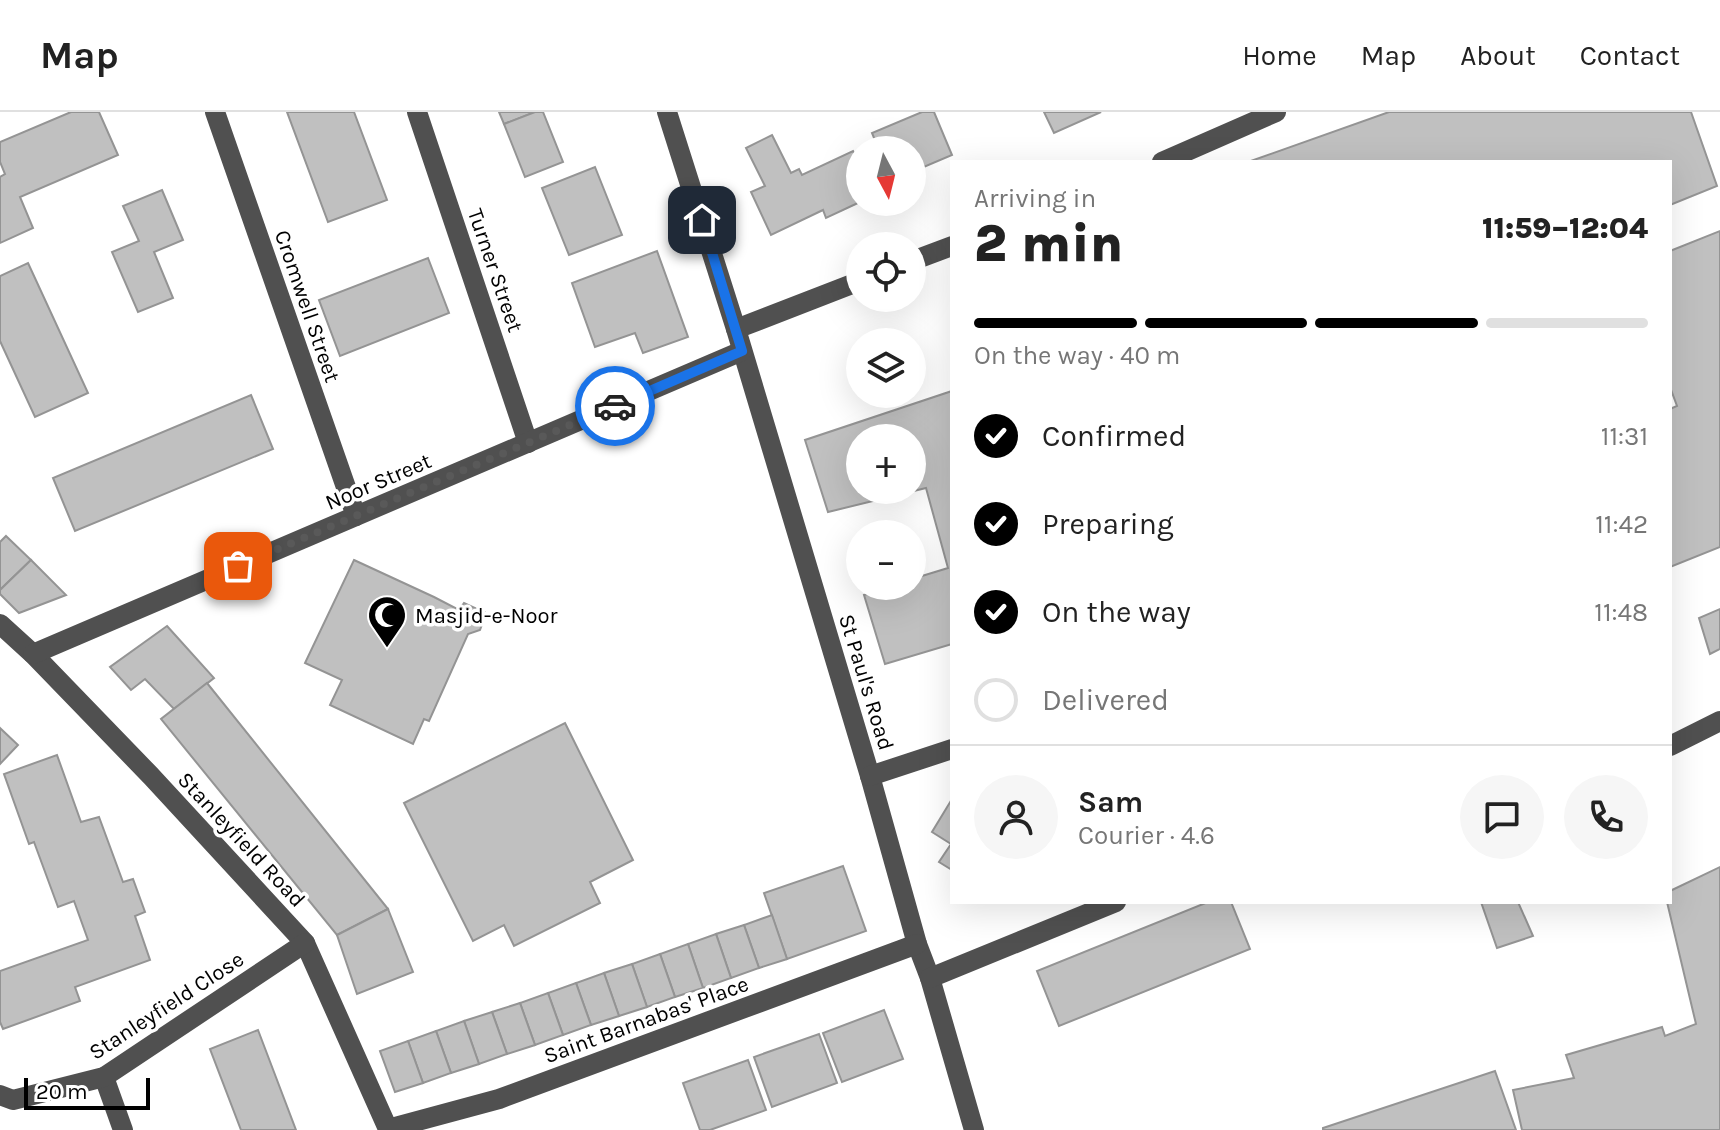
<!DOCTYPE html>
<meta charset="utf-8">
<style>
body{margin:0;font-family:Karla,sans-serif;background:#f6f6f6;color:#222;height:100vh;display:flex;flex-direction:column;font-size:30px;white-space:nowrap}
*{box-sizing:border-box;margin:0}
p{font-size:26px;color:#767676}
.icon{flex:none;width:44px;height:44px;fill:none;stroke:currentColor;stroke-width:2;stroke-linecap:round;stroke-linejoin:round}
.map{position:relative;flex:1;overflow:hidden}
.drawer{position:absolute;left:950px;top:48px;width:722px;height:744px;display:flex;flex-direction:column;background:#fff;border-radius:0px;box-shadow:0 8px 32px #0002}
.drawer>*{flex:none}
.needle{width:52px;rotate:173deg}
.buttons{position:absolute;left:846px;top:24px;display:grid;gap:16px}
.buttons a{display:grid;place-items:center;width:80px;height:80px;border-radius:50%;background:#fff;box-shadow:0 8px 32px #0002;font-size:40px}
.scale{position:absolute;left:24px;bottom:20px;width:126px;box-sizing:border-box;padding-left:8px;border:4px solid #000;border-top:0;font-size:22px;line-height:28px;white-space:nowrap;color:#000;-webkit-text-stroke:6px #fff;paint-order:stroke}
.pin{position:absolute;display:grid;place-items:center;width:68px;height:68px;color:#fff;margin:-34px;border-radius:16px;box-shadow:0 4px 12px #0006}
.courier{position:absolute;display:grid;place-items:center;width:80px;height:80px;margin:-40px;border:6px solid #1a73e8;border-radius:50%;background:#fff;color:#222;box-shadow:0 2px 10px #0007}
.headline em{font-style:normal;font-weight:800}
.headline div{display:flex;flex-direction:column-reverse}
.headline{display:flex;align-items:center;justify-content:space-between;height:136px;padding:0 24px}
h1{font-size:52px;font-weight:800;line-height:60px}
.bar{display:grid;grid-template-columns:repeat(4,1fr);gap:12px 8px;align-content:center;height:96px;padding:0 24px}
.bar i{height:10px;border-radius:6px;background:#e0e0e0}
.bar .active{background:#000}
.bar p{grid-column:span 4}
.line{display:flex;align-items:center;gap:20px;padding:0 24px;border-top:2px solid #e0e0e0}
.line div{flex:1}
.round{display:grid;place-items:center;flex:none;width:84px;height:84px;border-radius:42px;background:#f6f6f6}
ol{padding:0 24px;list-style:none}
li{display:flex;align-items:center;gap:24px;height:88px}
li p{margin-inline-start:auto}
li .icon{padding:8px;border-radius:50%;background:#000;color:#fff;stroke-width:4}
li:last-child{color:#767676}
li i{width:44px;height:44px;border:4px solid #e0e0e0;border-radius:50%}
header{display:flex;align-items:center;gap:48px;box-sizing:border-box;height:112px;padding:0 40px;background:#fff;border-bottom:2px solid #e0e0e0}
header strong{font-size:38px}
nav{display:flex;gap:44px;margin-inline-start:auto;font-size:28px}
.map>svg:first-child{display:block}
.building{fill:#c0c0c0;stroke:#949494;stroke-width:2;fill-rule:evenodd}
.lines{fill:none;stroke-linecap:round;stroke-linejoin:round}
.minor{stroke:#505050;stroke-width:20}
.done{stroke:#595959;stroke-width:8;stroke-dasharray:0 14.4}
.route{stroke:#1a73e8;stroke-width:10}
.labels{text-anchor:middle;stroke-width:7;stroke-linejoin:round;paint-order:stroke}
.street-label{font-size:22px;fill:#000;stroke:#fff}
.poi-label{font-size:22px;fill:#000;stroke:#fff;text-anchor:start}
</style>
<header>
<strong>Map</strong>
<nav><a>Home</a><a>Map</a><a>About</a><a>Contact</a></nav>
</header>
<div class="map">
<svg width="1720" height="1018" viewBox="0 0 1720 1018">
<rect width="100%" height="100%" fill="#fff"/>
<g class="building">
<path d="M71,0H99L118,43L20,85L33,116L0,131V65L5,62L0,50V30Z"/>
<path d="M287,0H354L387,88L328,110Z"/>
<path d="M499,0H535L504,12Z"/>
<path d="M535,0H543L563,50L525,65L504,12Z"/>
<path d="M922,0H934L952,43L912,60V38H879L872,21Z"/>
<path d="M1044,0H1101L1054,21Z"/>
<path d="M1389,0H1691L1717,74L1670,93V50H1248Z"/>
<path d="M772,23L791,61L799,57L802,63L853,39L860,54V90L826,106L823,98L771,123L751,80L765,74L746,36Z"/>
<path d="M595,55L622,123L569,143L542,76Z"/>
<path d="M162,78L183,128L154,140L173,186L138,200L112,140L139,129L123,94Z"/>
<path d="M1720,119V435L1670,455V297L1677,294L1670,275V139Z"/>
<path d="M657,139L688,225L643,241L635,221L595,235L572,171Z"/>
<path d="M428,146L449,201L340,244L319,188Z"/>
<path d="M28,151L88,281L35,305L0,229V164Z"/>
<path d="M952,279V532L885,552L864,483L892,474H912V467L948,456L926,376L828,400L805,328ZM860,326H912V378H860Z"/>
<path d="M251,283L273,337L75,419L53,366Z"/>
<path d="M6,424L31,448L0,478V430Z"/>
<path d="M31,448L66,483L19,501L0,482V478Z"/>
<path d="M354,448L434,485L459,498L464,491L486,501L480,518L468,522L429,609L424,607L413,632L330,593L342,568L305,551Z"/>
<path d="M1720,497V537L1710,542L1699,506Z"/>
<path d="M167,514L214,566L174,597L145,567L131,578L110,555Z"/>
<path d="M207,571L388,797L337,823L161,607Z"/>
<path d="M565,611L633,748L590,770L600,791L514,834L504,813L473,829L404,691Z"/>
<path d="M0,616L18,633L0,652Z"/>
<path d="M57,643L81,710L99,705L123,770L133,767L145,800L135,804L150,848L75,875L80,889L3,917L0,910V859L88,828L74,789L58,795L34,730L29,732L4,662Z"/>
<path d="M952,687V758L939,750L951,732L932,720Z"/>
<path d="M843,754L866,819L787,847L764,781Z"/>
<path d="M1720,755V1018H1522L1513,978L1574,966L1566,943L1662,915L1665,924L1696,912L1667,790H1670V779Z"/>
<path d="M1208,790H1231L1250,837L1059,914L1037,859Z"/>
<path d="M1481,790H1518L1533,824L1497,836Z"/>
<path d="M388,797L413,860L357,882L337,823Z"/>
<path d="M772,803L787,847L759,856L744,813Z"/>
<path d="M744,813L759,856L731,866L716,822Z"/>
<path d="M716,822L731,866L703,876L688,832Z"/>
<path d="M688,832L703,876L675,885L660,842Z"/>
<path d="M660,842L675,885L647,895L632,852Z"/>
<path d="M632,852L647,895L619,904L604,861Z"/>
<path d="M604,861L619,904L591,913L576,871Z"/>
<path d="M576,871L591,913L563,923L548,881Z"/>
<path d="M548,881L563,923L535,933L520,891Z"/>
<path d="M520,891L535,933L507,942L492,900Z"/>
<path d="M884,898L903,947L842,970L823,921Z"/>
<path d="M492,900L507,942L479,952L464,909Z"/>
<path d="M464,909L479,952L451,961L436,919Z"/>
<path d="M258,918L296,1018H241L210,937Z"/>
<path d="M436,919L451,961L423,971L408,929Z"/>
<path d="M819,922L837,971L772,995L754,945Z"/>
<path d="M408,929L423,971L395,980L380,939Z"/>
<path d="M748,948L766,998L710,1018H700L683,971Z"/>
<path d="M1495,959L1516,1018H1323V1016Z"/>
</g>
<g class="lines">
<g class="minor">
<path d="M215,0L356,404"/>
<path d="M417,0L528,331"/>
<path d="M667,0L736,217L870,664L917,832L930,866L974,1018"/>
<path d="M1162,50L1276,0"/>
<path d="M912,149L952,134"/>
<path d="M736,217L860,169"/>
<path d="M0,512L33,542L151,664L305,831L388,1017L499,987L917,832"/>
<path d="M33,542L742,239"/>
<path d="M1670,634L1720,609"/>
<path d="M870,664L952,637"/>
<path d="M930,866L1116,790"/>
<path d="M104,965L123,1018"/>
<path d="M0,983L13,988L104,965L305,831"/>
</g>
</g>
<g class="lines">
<path class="done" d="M238,454L615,294"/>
<path class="route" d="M615,294L742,239L702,108"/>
</g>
<defs>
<symbol id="mosque-pin" viewBox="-11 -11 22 30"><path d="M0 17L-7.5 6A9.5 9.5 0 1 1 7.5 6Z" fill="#000" stroke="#fff"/><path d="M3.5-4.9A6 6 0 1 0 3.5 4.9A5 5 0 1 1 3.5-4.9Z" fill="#fff"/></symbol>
</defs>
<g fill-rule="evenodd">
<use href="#mosque-pin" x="365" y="481" width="44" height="60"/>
</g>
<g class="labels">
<g class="street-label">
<text transform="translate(496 158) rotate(71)" y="8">Turner Street</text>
<text transform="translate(308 194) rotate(71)" y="8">Cromwell Street</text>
<text transform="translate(378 369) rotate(-23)" y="8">Noor Street</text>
<text transform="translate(867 570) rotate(73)" y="8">St Paul's Road</text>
<text transform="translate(242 727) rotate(47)" y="8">Stanleyfield Road</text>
<text transform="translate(166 893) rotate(-33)" y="8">Stanleyfield Close</text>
<text transform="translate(646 907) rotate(-20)" y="8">Saint Barnabas' Place</text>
</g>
<g class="poi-label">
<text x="415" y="511">Masjid-e-Noor</text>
</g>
</g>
</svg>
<div class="buttons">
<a><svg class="needle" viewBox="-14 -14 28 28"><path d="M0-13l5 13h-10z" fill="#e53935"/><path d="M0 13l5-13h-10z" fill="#767676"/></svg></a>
<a><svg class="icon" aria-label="locate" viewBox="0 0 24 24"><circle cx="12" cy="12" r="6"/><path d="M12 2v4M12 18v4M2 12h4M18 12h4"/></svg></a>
<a><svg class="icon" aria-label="layers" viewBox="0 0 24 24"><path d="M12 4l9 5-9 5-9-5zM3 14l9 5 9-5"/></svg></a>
<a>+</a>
<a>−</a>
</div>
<div class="scale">20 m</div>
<div class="pin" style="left:238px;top:454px;background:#ea580c"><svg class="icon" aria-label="bag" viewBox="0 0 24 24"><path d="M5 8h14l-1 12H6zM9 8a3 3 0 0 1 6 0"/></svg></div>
<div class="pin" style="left:702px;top:108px;background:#1f2937"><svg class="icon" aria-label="home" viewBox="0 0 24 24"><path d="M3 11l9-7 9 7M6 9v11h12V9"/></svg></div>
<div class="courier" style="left:615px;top:294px"><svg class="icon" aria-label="car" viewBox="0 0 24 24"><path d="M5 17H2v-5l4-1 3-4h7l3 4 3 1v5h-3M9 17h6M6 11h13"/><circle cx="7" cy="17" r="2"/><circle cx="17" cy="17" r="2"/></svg></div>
<section class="drawer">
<div class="headline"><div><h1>2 min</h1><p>Arriving in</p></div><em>11:59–12:04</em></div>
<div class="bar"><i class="active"></i><i class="active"></i><i class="active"></i><i></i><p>On the way · 40 m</p></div>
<ol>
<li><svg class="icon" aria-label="check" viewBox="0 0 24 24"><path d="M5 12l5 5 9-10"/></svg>Confirmed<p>11:31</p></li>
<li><svg class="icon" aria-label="check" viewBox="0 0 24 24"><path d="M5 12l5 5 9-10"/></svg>Preparing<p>11:42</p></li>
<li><svg class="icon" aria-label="check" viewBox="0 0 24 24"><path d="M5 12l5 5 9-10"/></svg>On the way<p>11:48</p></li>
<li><i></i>Delivered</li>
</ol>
<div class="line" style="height:144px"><a class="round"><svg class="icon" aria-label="person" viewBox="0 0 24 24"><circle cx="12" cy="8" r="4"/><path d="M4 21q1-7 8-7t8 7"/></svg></a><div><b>Sam</b><p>Courier · 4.6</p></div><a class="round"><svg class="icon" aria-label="chat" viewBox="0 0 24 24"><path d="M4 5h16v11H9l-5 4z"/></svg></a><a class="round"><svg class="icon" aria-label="phone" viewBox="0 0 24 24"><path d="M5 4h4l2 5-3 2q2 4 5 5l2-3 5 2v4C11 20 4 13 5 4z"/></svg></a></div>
</section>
</div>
